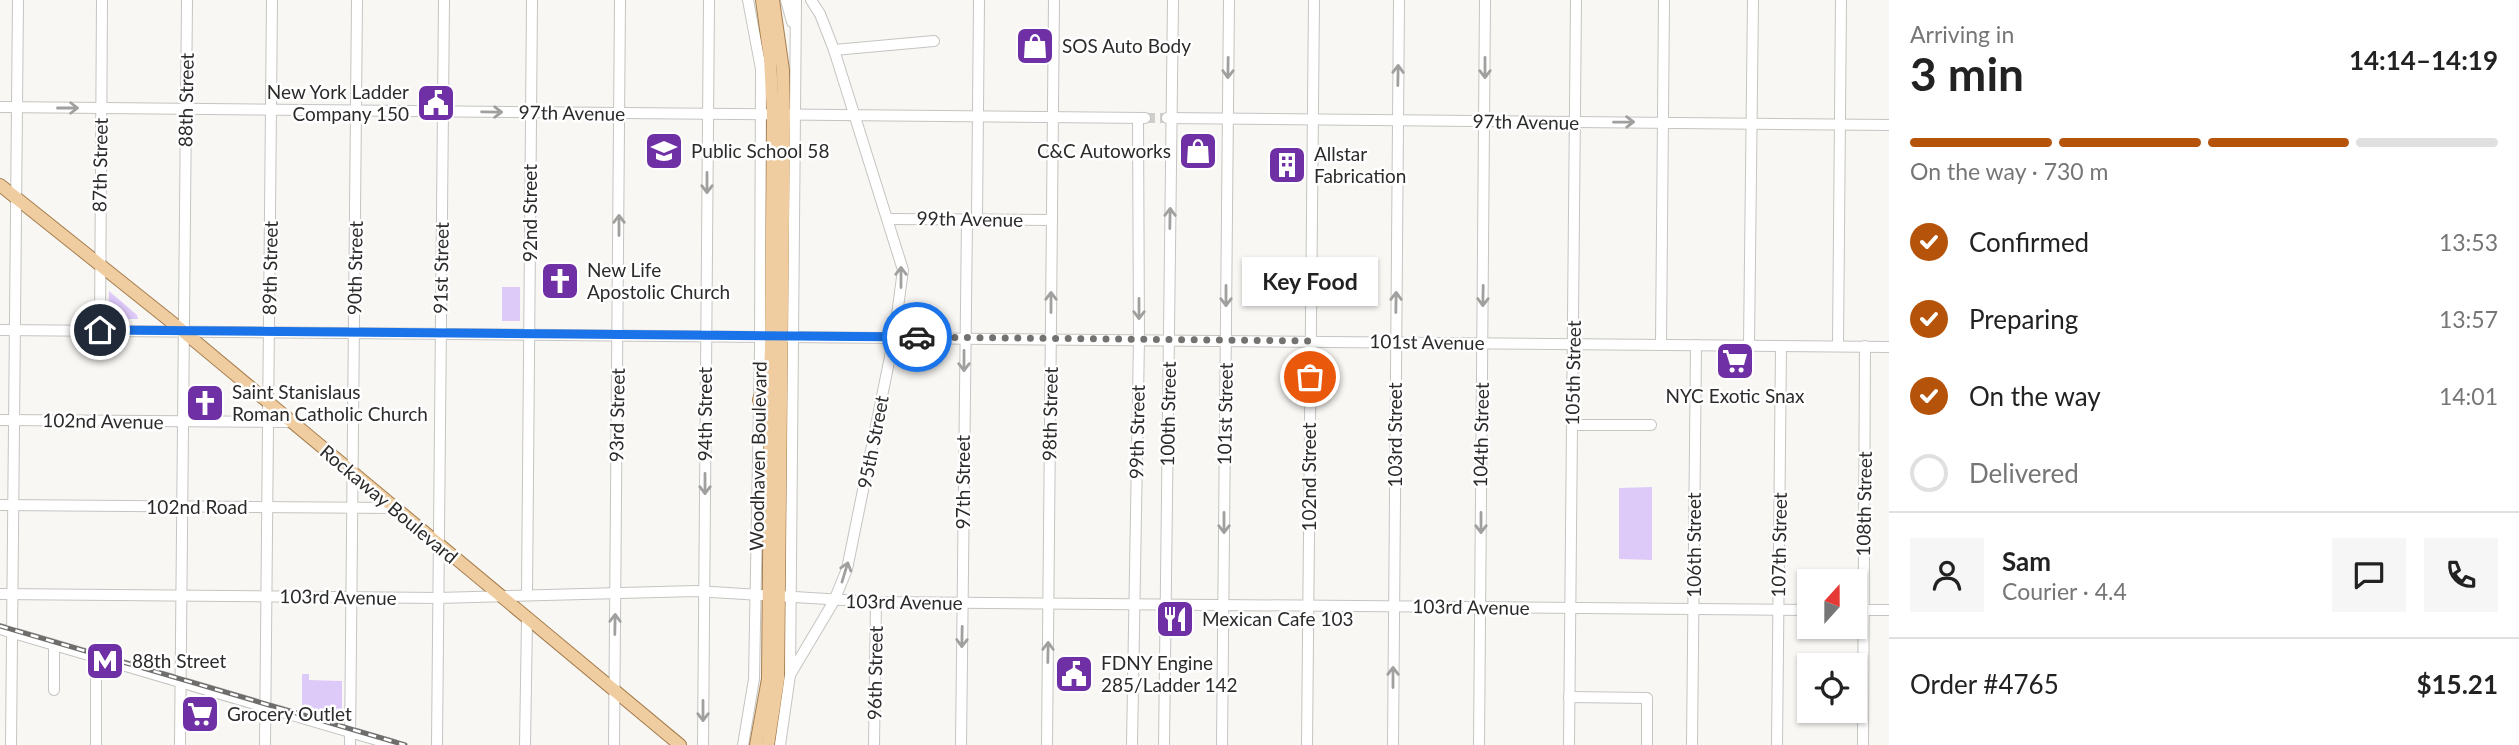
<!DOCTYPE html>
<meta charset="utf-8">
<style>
body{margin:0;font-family:Lato,sans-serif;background:#f6f6f6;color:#222;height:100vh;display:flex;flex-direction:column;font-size:26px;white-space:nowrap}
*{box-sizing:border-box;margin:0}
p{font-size:23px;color:#767676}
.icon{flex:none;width:38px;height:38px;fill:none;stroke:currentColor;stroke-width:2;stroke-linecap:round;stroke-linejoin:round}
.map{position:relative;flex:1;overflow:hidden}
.drawer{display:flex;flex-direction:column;background:#fff;width:630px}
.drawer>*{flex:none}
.needle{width:46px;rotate:21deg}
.controls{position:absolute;left:1797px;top:569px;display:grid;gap:14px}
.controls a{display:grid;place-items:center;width:70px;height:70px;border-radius:0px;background:#fff;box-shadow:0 2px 5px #0004;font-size:35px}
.pin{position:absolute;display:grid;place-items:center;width:60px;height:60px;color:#fff;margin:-30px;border:4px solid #fff;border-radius:50%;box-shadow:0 2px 7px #0007}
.courier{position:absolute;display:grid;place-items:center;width:70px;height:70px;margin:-35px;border:5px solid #1a73e8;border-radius:50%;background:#fff;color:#222;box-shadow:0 2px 9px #0007}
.bubble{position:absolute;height:49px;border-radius:0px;background:#fff;box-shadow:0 2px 5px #0004;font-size:23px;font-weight:700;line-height:49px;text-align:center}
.head em{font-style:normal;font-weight:700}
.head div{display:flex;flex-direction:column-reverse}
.head{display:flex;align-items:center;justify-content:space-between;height:119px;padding:0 21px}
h1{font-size:46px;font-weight:700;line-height:52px}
.bar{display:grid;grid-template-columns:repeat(4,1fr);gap:10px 7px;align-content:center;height:84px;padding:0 21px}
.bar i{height:9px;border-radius:5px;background:#e0e0e0}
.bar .on{background:#b45309}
.bar p{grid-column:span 4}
.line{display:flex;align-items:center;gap:18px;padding:0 21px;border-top:2px solid #e0e0e0}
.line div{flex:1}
.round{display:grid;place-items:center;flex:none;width:74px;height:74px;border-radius:0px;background:#f6f6f6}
ol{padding:0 21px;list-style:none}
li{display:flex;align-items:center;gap:21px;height:77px}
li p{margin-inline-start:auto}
li .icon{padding:7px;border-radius:50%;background:#b45309;color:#fff;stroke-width:4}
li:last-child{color:#767676}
li i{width:38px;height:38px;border:4px solid #e0e0e0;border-radius:50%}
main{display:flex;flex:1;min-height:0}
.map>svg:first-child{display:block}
.green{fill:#decaf9}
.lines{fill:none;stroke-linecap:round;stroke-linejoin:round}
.minor-tunnel{stroke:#d0cecc;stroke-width:10;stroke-dasharray:10 5;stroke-linecap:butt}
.minor-casing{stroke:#c6c4c1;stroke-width:12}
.major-casing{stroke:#a57f4f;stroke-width:14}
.minor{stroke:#fff;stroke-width:10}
.major{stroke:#f0cda1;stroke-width:12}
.rail-casing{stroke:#6e6d6b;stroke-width:5}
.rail{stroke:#fff;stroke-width:2.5;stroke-dasharray:8;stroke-linecap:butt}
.oneway{stroke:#a0a09f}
.done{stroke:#747271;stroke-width:7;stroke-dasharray:0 12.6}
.route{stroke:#1a73e8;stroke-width:9}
.labels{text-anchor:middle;stroke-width:5;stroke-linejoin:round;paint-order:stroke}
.poi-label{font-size:19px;fill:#2c2b2a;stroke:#fff;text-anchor:start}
.street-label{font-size:19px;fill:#2c2b2a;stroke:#fff}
</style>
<main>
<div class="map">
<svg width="1889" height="745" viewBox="0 0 1889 745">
<rect width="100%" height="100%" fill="#f9f7f4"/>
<g class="green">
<rect x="502" y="287" width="18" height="34"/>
<path d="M109,291L137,315L138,319H108Z"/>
<path d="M1652,487V560L1619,559V488Z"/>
<path d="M302,674H309V680L342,681V717L302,705Z"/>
</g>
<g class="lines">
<path class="minor-tunnel" d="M1145,118H1164"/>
<defs>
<g id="minor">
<path d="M786,0L792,22"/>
<path d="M834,50L934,41"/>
<path d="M0,107L1145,118"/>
<path d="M1167,118L1889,125"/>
<path d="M888,219L1052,220"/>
<path d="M977,219L979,0"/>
<path d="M0,330L1889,347"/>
<path d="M100,330L102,0"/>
<path d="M1661,344L1664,0"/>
<path d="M1749,345L1753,0"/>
<path d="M1838,346L1841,0"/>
<path d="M0,420L290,422"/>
<path d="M1572,425H1651"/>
<path d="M0,505L395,508"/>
<path d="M0,594L438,598L696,591L876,602L1810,610"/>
<path d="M527,594L532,0"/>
<path d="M1855,610H1889"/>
<path d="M0,629L394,745"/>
<path d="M790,675L834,601L847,569L894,337L903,270L834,50L820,14L811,0"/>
<path d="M54,690V645"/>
<path d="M1569,697L1647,698V745"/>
<path d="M11,745L18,0"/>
<path d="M96,745V657"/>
<path d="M180,745L187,0"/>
<path d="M265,745L272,0"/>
<path d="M350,745L357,0"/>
<path d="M437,745L444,0"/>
<path d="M525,745L527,620"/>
<path d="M614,745L620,0"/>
<path d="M703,745L709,0"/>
<path d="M743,745L754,679L760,351L761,69L748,0"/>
<path d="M780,745L790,675L796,0"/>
<path d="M874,745L876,602"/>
<path d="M961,745L967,219"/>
<path d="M1047,745L1054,0"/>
<path d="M1132,745L1139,339L1138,119"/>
<path d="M1164,745L1173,0"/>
<path d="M1222,745L1229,0"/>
<path d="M1307,745L1314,0"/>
<path d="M1393,745L1399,0"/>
<path d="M1479,745L1485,0"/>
<path d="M1569,745L1576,0"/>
<path d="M1692,745L1696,345"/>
<path d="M1777,745L1781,346"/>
<path d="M1863,745L1865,346"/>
</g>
<g id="major">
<path d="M0,185L184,332L680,745"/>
<path d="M759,400L766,379"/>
<path d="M756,745L768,679L773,115L770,58L762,0"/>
<path d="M768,745L778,679L784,121L783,70L773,0"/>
</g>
</defs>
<use href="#minor" class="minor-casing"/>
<use href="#major" class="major-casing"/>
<use href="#minor" class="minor"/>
<use href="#major" class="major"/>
<defs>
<path id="rail" d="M0,626L405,745"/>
</defs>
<use href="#rail" class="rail-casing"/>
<use href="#rail" class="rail"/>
</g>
<defs><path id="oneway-shaft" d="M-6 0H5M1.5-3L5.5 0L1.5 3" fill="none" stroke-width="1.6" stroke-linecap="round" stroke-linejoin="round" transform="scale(1.75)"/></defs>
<g class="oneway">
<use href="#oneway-shaft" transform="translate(1228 68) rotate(91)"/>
<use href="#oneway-shaft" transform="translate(1485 68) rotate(90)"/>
<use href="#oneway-shaft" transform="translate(1398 75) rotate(-89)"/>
<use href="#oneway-shaft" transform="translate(68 108)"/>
<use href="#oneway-shaft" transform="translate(492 112) rotate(1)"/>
<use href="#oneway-shaft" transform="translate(1624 122) rotate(-1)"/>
<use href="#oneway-shaft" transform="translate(707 183) rotate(90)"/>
<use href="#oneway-shaft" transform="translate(1170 218) rotate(-89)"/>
<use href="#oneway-shaft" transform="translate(619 225) rotate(-90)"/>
<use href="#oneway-shaft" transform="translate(901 277) rotate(-90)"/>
<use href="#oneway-shaft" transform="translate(1226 296) rotate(90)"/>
<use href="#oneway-shaft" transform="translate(1483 296) rotate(91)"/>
<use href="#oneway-shaft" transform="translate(1051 302) rotate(-90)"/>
<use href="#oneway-shaft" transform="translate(1396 302) rotate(-89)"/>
<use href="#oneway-shaft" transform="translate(1139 309) rotate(90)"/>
<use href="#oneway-shaft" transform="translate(964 361) rotate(90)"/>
<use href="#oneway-shaft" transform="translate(705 484) rotate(90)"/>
<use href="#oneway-shaft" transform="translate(1224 523) rotate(90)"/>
<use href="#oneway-shaft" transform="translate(1481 523) rotate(90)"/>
<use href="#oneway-shaft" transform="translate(845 572) rotate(-73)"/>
<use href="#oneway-shaft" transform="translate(615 624) rotate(-89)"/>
<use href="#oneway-shaft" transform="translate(962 637) rotate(91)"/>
<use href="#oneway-shaft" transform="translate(1048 652) rotate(-89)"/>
<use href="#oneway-shaft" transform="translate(1393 677) rotate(-90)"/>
<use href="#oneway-shaft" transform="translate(703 711) rotate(90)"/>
</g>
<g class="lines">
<path class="done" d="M917,337L1310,341V377"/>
<path class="route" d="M100,330L917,337"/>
</g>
<defs>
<symbol id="shop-square" viewBox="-11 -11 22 22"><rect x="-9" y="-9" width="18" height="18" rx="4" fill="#6f30a6" stroke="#fff"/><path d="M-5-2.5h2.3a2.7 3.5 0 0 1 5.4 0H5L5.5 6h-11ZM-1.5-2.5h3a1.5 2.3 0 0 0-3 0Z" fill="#fff"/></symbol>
<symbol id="civic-square" viewBox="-11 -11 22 22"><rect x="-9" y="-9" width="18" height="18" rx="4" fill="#6f30a6" stroke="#fff"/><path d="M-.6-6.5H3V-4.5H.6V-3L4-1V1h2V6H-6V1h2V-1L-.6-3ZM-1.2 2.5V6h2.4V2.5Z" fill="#fff"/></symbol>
<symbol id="school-square" viewBox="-11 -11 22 22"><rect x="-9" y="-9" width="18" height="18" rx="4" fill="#6f30a6" stroke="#fff"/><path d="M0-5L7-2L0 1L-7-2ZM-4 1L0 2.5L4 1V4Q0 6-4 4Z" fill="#fff"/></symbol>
<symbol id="building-square" viewBox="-11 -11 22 22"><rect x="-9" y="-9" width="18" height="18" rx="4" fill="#6f30a6" stroke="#fff"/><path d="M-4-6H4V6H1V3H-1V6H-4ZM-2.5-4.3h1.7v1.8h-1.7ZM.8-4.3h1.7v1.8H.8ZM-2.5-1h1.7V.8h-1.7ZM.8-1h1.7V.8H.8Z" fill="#fff"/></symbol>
<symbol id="church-square" viewBox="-11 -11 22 22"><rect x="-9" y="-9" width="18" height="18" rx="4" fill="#6f30a6" stroke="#fff"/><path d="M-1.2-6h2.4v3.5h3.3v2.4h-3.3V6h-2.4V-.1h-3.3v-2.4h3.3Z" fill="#fff"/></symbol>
<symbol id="supermarket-square" viewBox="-11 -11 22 22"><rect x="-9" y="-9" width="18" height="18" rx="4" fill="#6f30a6" stroke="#fff"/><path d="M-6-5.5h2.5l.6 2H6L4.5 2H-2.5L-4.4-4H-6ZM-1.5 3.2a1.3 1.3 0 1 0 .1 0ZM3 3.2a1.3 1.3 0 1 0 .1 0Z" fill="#fff"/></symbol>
<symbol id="restaurant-square" viewBox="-11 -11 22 22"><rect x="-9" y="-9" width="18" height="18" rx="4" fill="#6f30a6" stroke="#fff"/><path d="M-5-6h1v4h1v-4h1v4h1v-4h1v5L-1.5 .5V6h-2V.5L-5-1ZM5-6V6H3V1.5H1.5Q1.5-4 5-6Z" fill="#fff"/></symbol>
<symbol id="metro-square" viewBox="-11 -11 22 22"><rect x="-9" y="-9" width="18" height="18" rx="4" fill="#6f30a6" stroke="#fff"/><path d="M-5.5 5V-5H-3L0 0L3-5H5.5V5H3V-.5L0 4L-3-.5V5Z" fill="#fff"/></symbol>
</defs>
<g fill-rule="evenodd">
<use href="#shop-square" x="1013" y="24" width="44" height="44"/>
<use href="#civic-square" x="414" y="81" width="44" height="44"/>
<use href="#school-square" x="642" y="129" width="44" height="44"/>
<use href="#shop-square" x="1176" y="129" width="44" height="44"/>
<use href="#building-square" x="1265" y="143" width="44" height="44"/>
<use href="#church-square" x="538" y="259" width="44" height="44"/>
<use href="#supermarket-square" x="1713" y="339" width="44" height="44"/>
<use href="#church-square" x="183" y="381" width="44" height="44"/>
<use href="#restaurant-square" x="1153" y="597" width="44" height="44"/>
<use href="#metro-square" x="83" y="639" width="44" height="44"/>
<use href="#civic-square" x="1052" y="652" width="44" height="44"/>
<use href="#supermarket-square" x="178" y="692" width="44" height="44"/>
</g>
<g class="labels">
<g class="poi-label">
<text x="1062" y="53">SOS Auto Body</text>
<text x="409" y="99" text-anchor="end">New York Ladder<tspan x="409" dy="22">Company 150</tspan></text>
<text x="691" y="158">Public School 58</text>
<text x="1171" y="158" text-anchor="end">C&amp;C Autoworks</text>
<text x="1314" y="161">Allstar<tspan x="1314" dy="22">Fabrication</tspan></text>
<text x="587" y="277">New Life<tspan x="587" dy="22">Apostolic Church</tspan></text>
<text x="232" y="399">Saint Stanislaus<tspan x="232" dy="22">Roman Catholic Church</tspan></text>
<text x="1735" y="403" text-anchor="middle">NYC Exotic Snax</text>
<text x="1202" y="626">Mexican Cafe 103</text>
<text x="132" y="668">88th Street</text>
<text x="1101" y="670">FDNY Engine<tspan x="1101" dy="22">285/Ladder 142</tspan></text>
<text x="227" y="721">Grocery Outlet</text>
</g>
<g class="street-label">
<text transform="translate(186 100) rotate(-89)" y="7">88th Street</text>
<text transform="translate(572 113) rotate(1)" y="7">97th Avenue</text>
<text transform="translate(1526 122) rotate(1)" y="7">97th Avenue</text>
<text transform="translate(100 165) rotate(-89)" y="7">87th Street</text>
<text transform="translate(530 213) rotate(-90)" y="7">92nd Street</text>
<text transform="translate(970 219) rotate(1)" y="7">99th Avenue</text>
<text transform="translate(270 268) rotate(-89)" y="7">89th Street</text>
<text transform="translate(355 268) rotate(-89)" y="7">90th Street</text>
<text transform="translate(441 268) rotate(-89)" y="7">91st Street</text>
<text transform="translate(1427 342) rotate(1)" y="7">101st Avenue</text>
<text transform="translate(1573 373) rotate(-89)" y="7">105th Street</text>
<text transform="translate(705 414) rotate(-90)" y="7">94th Street</text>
<text transform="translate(1050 414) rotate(-89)" y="7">98th Street</text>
<text transform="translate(1168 414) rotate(-89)" y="7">100th Street</text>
<text transform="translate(1225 414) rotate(-89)" y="7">101st Street</text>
<text transform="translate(617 415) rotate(-89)" y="7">93rd Street</text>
<text transform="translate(103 421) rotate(1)" y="7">102nd Avenue</text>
<text transform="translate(1137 432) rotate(-89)" y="7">99th Street</text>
<text transform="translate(1395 435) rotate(-90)" y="7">103rd Street</text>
<text transform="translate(1481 435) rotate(-89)" y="7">104th Street</text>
<text transform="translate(873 442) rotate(-79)" y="7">95th Street</text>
<text transform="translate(758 456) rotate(-89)" y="7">Woodhaven Boulevard</text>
<text transform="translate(1309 477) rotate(-90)" y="7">102nd Street</text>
<text transform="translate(963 482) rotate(-90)" y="7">97th Street</text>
<text transform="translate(389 504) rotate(40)" y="7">Rockaway Boulevard</text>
<text transform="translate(1864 504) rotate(-89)" y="7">108th Street</text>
<text x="197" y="514">102nd Road</text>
<text transform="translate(1694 545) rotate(-90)" y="7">106th Street</text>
<text transform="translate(1779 545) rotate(-89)" y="7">107th Street</text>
<text transform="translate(338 597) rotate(1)" y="7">103rd Avenue</text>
<text transform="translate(904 602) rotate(1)" y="7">103rd Avenue</text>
<text transform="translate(1471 607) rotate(1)" y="7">103rd Avenue</text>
<text transform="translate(875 673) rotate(-89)" y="7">96th Street</text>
</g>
</g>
</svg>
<div class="controls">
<a><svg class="needle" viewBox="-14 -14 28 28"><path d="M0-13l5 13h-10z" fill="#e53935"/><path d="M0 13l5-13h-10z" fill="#767676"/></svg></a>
<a><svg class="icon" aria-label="locate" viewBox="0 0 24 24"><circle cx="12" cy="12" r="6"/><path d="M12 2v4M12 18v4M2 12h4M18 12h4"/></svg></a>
</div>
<div class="pin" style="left:1310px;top:377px;background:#ea580c"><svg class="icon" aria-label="bag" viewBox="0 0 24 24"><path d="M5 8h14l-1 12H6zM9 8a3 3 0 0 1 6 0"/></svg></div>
<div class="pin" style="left:100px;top:330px;background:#1f2937"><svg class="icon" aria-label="home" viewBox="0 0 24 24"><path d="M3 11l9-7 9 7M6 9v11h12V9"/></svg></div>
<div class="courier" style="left:917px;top:337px"><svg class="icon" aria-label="car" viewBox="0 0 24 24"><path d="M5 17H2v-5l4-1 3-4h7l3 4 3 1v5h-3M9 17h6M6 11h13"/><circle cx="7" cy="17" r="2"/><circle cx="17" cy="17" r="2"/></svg></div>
<div class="bubble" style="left:1242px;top:257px;width:136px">Key Food</div>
</div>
<section class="drawer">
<div class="head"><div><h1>3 min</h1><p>Arriving in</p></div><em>14:14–14:19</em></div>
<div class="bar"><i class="on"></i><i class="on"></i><i class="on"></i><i></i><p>On the way · 730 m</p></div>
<ol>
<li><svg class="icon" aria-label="check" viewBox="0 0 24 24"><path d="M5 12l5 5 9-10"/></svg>Confirmed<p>13:53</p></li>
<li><svg class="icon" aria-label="check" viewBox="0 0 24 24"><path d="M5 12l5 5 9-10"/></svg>Preparing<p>13:57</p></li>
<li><svg class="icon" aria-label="check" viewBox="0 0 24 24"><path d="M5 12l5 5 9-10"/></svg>On the way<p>14:01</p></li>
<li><i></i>Delivered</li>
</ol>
<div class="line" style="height:126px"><a class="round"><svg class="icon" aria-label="person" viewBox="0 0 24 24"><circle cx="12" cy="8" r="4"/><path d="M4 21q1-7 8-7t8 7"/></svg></a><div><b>Sam</b><p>Courier · 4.4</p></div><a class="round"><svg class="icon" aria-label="chat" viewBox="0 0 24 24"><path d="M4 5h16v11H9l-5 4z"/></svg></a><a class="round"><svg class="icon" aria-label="phone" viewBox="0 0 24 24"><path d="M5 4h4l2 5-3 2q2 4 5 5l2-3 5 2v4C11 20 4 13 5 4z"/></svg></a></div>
<div class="line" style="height:91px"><div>Order #4765</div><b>$15.21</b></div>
</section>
</main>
